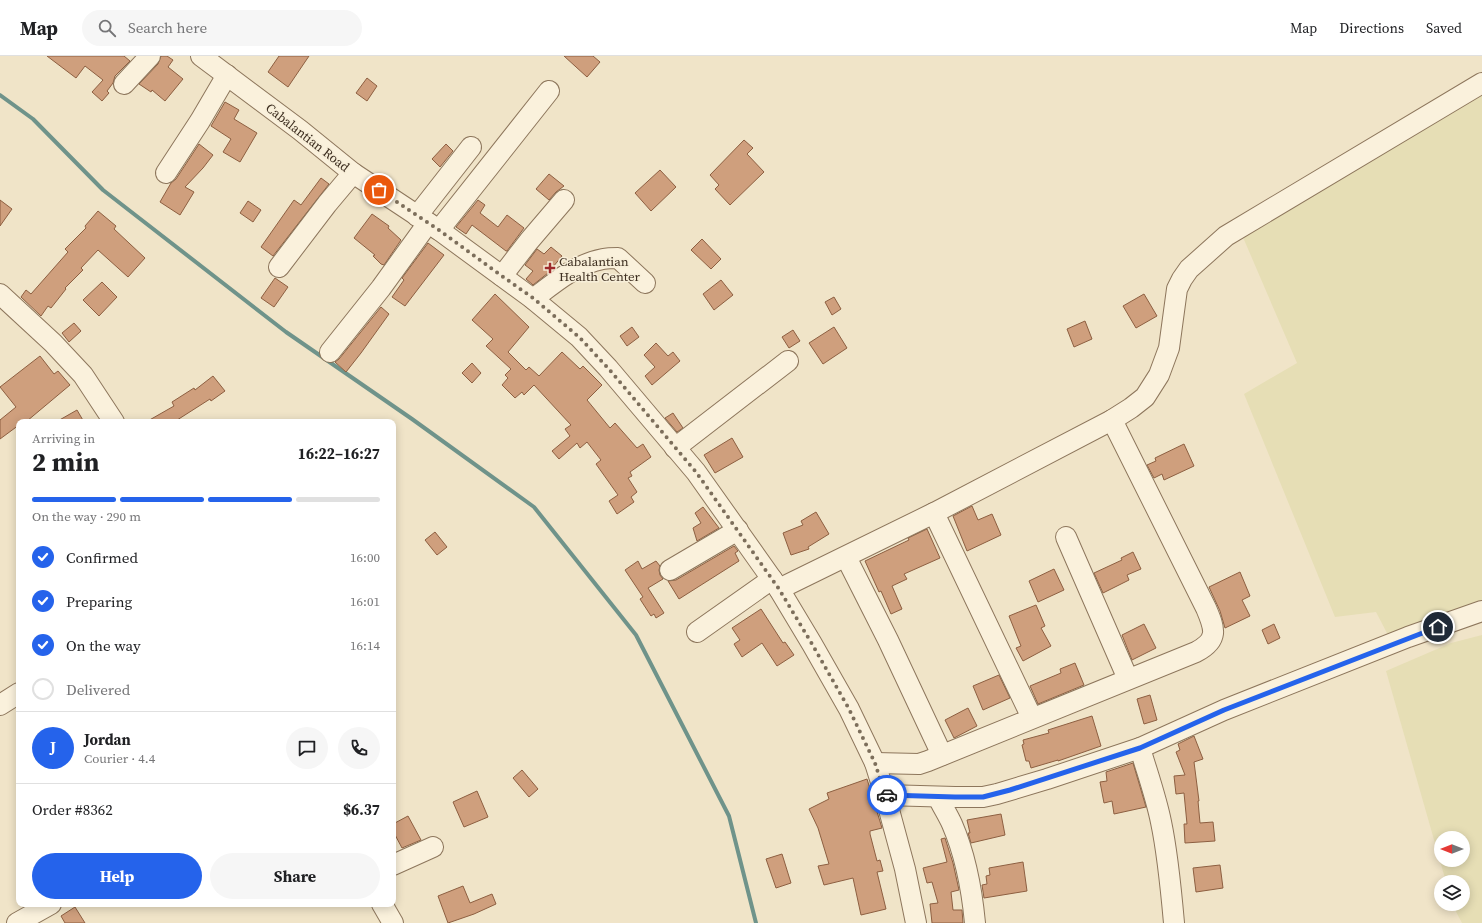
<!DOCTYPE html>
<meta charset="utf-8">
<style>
body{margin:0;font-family:"Source Serif 4",serif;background:#f6f6f6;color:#202124;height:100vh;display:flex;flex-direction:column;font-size:15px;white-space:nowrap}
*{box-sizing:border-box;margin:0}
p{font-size:13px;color:#757577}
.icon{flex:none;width:22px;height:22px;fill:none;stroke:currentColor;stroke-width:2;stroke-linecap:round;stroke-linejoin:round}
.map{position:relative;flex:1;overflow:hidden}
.details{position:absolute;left:16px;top:363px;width:380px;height:488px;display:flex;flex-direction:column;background:#fff;border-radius:8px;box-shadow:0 2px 10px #0003}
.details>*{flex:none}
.needle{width:26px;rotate:270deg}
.buttons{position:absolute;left:1434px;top:775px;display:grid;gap:8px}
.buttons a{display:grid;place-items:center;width:36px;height:36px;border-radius:50%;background:#fff;box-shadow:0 2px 10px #0003;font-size:20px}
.pin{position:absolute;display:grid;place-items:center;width:34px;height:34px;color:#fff;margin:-17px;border:2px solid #fff;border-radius:50%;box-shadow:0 1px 4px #0007}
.courier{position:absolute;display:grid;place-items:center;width:40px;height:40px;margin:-20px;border:3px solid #2563eb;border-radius:50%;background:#fff;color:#222;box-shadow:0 1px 5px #0007}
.overview em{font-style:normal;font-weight:700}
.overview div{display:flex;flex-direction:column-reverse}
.overview{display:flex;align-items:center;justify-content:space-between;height:68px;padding:0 16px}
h1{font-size:26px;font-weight:700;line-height:30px}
.bar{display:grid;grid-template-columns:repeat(4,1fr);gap:6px 4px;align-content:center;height:48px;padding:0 16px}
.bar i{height:5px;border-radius:3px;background:#e0e0e0}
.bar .on{background:#2563eb}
.bar p{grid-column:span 4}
.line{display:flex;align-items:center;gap:10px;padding:0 16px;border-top:1px solid #e0e0e0}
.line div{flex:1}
.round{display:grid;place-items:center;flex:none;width:42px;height:42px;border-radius:21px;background:#f6f6f6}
ol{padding:0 16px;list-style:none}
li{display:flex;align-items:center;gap:12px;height:44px}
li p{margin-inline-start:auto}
li .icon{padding:4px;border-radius:50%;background:#2563eb;color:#fff;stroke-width:4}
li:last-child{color:#757577}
li i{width:22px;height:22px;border:2px solid #e0e0e0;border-radius:50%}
.button{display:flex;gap:8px;margin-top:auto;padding:8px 16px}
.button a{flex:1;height:46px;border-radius:24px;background:#2563eb;color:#fff;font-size:16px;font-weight:700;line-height:46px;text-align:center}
.button a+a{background:#f6f6f6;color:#202124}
header{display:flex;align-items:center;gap:24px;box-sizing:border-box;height:56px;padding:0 20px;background:#fff;border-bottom:1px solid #e0e0e0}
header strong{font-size:19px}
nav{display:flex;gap:22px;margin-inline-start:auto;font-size:14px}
.search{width:280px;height:36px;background:#f6f6f6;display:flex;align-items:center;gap:10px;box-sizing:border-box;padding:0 14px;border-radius:22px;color:#757577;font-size:15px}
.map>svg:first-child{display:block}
.farmland{fill:#e6deb5;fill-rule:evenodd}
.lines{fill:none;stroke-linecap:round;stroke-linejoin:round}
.stream{stroke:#6f938a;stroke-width:4}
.building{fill:#cf9f7d;stroke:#8d5f41}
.minor-casing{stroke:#8d765c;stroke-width:22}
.minor{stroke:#faf1dc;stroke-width:20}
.done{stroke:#7c6e5b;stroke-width:4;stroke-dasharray:0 7.2}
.route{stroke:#2563eb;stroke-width:5}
.poi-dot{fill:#9e2a2b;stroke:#f7eed8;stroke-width:1.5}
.labels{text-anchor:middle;stroke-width:3;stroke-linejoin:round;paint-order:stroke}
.street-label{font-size:13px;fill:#3d2e20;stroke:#f7eed8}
.poi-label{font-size:13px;fill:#3d2e20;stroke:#f7eed8;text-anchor:start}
</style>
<header>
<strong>Map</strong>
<div class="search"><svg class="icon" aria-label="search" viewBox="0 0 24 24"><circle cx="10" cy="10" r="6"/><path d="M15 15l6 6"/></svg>Search here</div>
<nav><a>Map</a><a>Directions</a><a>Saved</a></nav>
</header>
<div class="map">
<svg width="1482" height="867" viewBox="0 0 1482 867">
<rect width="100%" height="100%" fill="#f0e4c8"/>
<g class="farmland">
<path d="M1482,33V545L1388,579L1376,556L1335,561L1244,338L1297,307L1242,179Z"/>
<path d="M1482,579V867H1462L1452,848H1463V826H1446L1386,615L1451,587ZM1441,782H1463V804H1441Z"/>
</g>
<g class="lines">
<path class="stream" d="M0,39L33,63L103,134L286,276L412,363L534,451L636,579L729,760L756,867"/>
</g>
<g class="building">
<path d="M47,0H124L130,5L115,20L113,27L107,35L109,37L102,45L92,36L103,24L85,10L76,22Z"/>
<path d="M161,0H167L173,4L168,11L183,23L165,45L152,34L151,36L139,28L158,8Z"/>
<path d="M279,0H309L288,31L268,16Z"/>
<path d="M564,0H593L600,6L587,21Z"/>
<path d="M367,22L377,30L367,45L356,37Z"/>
<path d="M225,46L239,54L234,63L257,77L240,106L223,96L231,83L211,70Z"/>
<path d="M744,84L753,92L747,98L764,116L730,149L715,133L719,129L710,119Z"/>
<path d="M199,88L213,99L203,112L185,131L194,136L180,159L160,146L171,127L176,123Z"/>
<path d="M446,88L453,95L440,111L432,103Z"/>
<path d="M660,114L676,131L651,155L635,137Z"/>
<path d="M549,118L564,130L556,136L549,144L536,133Z"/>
<path d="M321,122L329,128L273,200L261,191L294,144L301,149Z"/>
<path d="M0,144L12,153L0,170Z"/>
<path d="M478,144L485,149L480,157L498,171L507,159L524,172L507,195H506L472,169L466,178L456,171Z"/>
<path d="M248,145L261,154L253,166L240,157Z"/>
<path d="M98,155L116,170L114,173L145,202L128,221L98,194L81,212L83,214L65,232L66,233L51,252L48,250L41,260L21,241L26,234L31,238L68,196L65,193L86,172L85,170Z"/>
<path d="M372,158L389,170L388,172L401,184L384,209L381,208L373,200L375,199L354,182Z"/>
<path d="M702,183L721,203L711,213L691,194Z"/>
<path d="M428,187L444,199L405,250L392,241L404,224L402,222Z"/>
<path d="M551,191L562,200L548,217L533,229L526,223L533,215L525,209L537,193L544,198Z"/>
<path d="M275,222L288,231L274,251L261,242Z"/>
<path d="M721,224L733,239L714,254L703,238Z"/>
<path d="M102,226L117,241L99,260L83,244Z"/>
<path d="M495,238L529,271L508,296L526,314L529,311L539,320L562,296L580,313L583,310L602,329L587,344L610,372L615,367L637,392L643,388L651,401L630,416L632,420L628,422L637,436L631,441L634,446L617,458L609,445L618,439L596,408L601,404L587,386L580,392L577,387L559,403L552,395L570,380L565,373L571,369L534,329L524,339L522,336L515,342L502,329L508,322L505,319L511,313L486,290L493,283L472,264Z"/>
<path d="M1144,238L1157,260L1136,272L1123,250Z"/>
<path d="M834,241L841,253L832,259L825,246Z"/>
<path d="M381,251L389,258L361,297L346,316L335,306L339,303Z"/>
<path d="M1085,265L1092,283L1074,291L1067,273Z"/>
<path d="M74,267L81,275L69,286L62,277Z"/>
<path d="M632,271L639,281L627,290L620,280Z"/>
<path d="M834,271L847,292L823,308L809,287Z"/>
<path d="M793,274L800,285L789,292L782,281Z"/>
<path d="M656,287L668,300L673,296L680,305L652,329L645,320L655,311L644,299Z"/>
<path d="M40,300L54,318L58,315L70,329L27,365L25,363L22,366H19V369L0,383V364L16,351L0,331Z"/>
<path d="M472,307L481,317L472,327L462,317Z"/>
<path d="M213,320L225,335L211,345L210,343L174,366H146L174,350L172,346L194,332L195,334Z"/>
<path d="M77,354L84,366H56Z"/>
<path d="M673,357L683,372L677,376L665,362Z"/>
<path d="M732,382L743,401L715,417L704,399Z"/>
<path d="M1184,388L1194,410L1164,424L1162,418L1154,422L1147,409L1156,405L1155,402Z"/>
<path d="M972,450L978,464L992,458L1001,479L967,495L953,460Z"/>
<path d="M703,451L719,472L697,485L693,472L701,467L695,457Z"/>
<path d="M816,456L829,478L808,491L809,493L791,499L783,477L803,469L801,465Z"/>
<path d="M927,473L940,502L904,518L907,523L892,530L902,553L891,558L881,535L879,536L865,505L909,484L908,482Z"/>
<path d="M435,476L447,491L437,499L425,484Z"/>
<path d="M734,490L738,495L735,497L739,505L679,543L668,525L676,524Z"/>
<path d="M1133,496L1141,513L1127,519L1129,524L1103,537L1094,517L1122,504L1121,502Z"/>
<path d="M638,505L642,513L656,505L660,510L659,514L660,519L663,523L648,532L664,557L656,562L654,558L651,560L640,543L643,541L625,514Z"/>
<path d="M1054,513L1064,534L1038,546L1029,525Z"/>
<path d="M1240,516L1250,540L1242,544L1250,560L1225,572L1220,555L1209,531Z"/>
<path d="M1036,549L1045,570L1041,572L1051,590L1023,605L1016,592L1021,590L1009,560Z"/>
<path d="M761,553L783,587L785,586L794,599L777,610L762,587L742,601L734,588L740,584L732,572Z"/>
<path d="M1144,568L1156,592L1132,604L1122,579Z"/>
<path d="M1274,568L1280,582L1268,588L1262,574Z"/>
<path d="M1075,607L1084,629L1038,648L1030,630L1061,617L1060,613Z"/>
<path d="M999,619L1010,642L983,654L973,630Z"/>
<path d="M1150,639L1157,664L1144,668L1137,643Z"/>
<path d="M968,652L977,670L954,682L945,664Z"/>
<path d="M1092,660L1101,690L1058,705V704L1031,712L1029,705H1026L1022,689L1024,688L1023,684L1049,677L1048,674Z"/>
<path d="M1194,680L1203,703L1194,706L1199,745H1198L1200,767L1213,766L1215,785L1185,787L1184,768H1187L1184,737L1176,738L1174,720L1185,719L1176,696L1180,694L1178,688Z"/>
<path d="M1133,707L1146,751L1114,758L1112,745L1104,747L1100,726L1107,725L1106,716Z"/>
<path d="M522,714L538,733L529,741L513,722Z"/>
<path d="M867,723L882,772L870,775V778L877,805L880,804L883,815L877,816L886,853L861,859L853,822L824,829L818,810L829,808L818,772L809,753L829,743L827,737Z"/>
<path d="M477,735L488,761L464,771L453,746Z"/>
<path d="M1001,758L1005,779L971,787L968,777H970L967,764Z"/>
<path d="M408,760L421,784L402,792L393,775V768Z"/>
<path d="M945,782L953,807L959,834L951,836L953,854H962L963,867H932L930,848L938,847L932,826L927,827L923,812L947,806L941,783Z"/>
<path d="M782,798L791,827L776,832L766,803Z"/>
<path d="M1023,806L1027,835L984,842L982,829L987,828L986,820L990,819L989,812Z"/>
<path d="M1220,809L1223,832L1196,836L1193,812Z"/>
<path d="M463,830L470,847L492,838L496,848L474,858L448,867L438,840Z"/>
<path d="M75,851L85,867H65L61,860Z"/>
</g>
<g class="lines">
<defs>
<g id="minor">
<path d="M201,0L300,74L353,117L439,174L533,243L579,281L608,312L696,416L779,533L812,588L849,653L875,707L885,739L905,813L916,867"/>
<path d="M124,28L150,0"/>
<path d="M166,117L200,65L227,19"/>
<path d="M417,160L471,91"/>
<path d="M439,174L549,35"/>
<path d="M279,211L327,148L353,117"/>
<path d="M502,220L529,185L564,144"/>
<path d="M0,238L53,287L83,319L114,366"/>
<path d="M533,243C554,227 576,208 603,203C608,202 613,202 618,202L645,227"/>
<path d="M330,296L381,232L428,167"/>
<path d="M675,392L788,305"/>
<path d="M934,457L1032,662"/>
<path d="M1066,481L1128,623"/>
<path d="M846,501L888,584L942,699"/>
<path d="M670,514L738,474"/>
<path d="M779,533L934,457L1112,364L1131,352L1145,341L1159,319L1169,292L1177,233L1182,223L1189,213L1226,180L1482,27"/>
<path d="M697,576L772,523"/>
<path d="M0,649L19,637"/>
<path d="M1140,692C1147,716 1156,741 1161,766C1168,799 1171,833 1174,867"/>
<path d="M875,707L919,708L928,705L1196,596C1219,584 1215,573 1206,552L1112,364"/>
<path d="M885,739L955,741H983L997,738L1047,723L1140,692L1224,654L1408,581L1482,555"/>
<path d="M938,741C942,750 948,759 952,768C965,798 972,835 975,867"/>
<path d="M393,809L433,791"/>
<path d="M382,848L393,867"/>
<path d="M17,867L51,848"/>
</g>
</defs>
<use href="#minor" class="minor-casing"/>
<use href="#minor" class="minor"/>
</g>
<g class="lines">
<path class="done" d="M379,134L439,174L502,220L533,242L579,281L608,312L696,416L779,533L812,588L849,653L875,707L885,739H887"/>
<path class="route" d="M887,739L955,741H983L1010,734L1140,692L1224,654L1438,571"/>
</g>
<path class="poi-dot" d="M548 206h4v4h4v4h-4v4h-4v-4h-4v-4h4z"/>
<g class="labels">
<g class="street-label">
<text transform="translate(308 81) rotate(38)" y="5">Cabalantian Road</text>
</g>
<g class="poi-label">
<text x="559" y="210">Cabalantian<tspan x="559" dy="15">Health Center</tspan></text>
</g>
</g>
</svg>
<div class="buttons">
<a><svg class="needle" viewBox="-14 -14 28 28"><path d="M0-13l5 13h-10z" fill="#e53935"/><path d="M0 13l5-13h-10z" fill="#757577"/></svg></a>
<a><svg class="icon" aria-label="layers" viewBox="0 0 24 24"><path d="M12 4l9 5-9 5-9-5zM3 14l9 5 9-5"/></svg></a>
</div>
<div class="pin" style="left:379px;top:134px;background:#ea580c"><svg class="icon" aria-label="bag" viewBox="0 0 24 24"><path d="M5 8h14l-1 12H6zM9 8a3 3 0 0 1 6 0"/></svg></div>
<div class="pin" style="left:1438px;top:571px;background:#1f2937"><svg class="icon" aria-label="home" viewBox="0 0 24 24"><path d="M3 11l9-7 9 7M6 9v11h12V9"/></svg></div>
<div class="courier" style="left:887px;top:739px"><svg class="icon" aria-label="car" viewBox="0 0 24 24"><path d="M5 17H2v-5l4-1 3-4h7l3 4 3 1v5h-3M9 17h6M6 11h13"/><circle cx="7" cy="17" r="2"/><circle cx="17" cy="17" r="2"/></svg></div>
<section class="details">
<div class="overview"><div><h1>2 min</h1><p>Arriving in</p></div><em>16:22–16:27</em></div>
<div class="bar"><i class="on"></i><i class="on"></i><i class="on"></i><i></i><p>On the way · 290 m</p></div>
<ol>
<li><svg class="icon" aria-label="check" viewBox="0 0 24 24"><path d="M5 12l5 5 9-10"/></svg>Confirmed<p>16:00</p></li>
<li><svg class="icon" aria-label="check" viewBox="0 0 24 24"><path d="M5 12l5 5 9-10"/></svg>Preparing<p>16:01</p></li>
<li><svg class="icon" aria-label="check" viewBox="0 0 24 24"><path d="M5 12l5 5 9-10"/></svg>On the way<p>16:14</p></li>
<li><i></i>Delivered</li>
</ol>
<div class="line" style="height:72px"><b class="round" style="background:#2563eb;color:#fff">J</b><div><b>Jordan</b><p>Courier · 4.4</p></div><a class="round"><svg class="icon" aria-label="chat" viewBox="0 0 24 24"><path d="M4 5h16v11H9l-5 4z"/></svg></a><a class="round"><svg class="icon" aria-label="phone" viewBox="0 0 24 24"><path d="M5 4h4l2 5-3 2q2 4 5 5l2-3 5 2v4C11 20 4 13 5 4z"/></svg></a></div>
<div class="line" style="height:52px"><div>Order #8362</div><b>$6.37</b></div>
<div class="button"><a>Help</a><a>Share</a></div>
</section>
</div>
